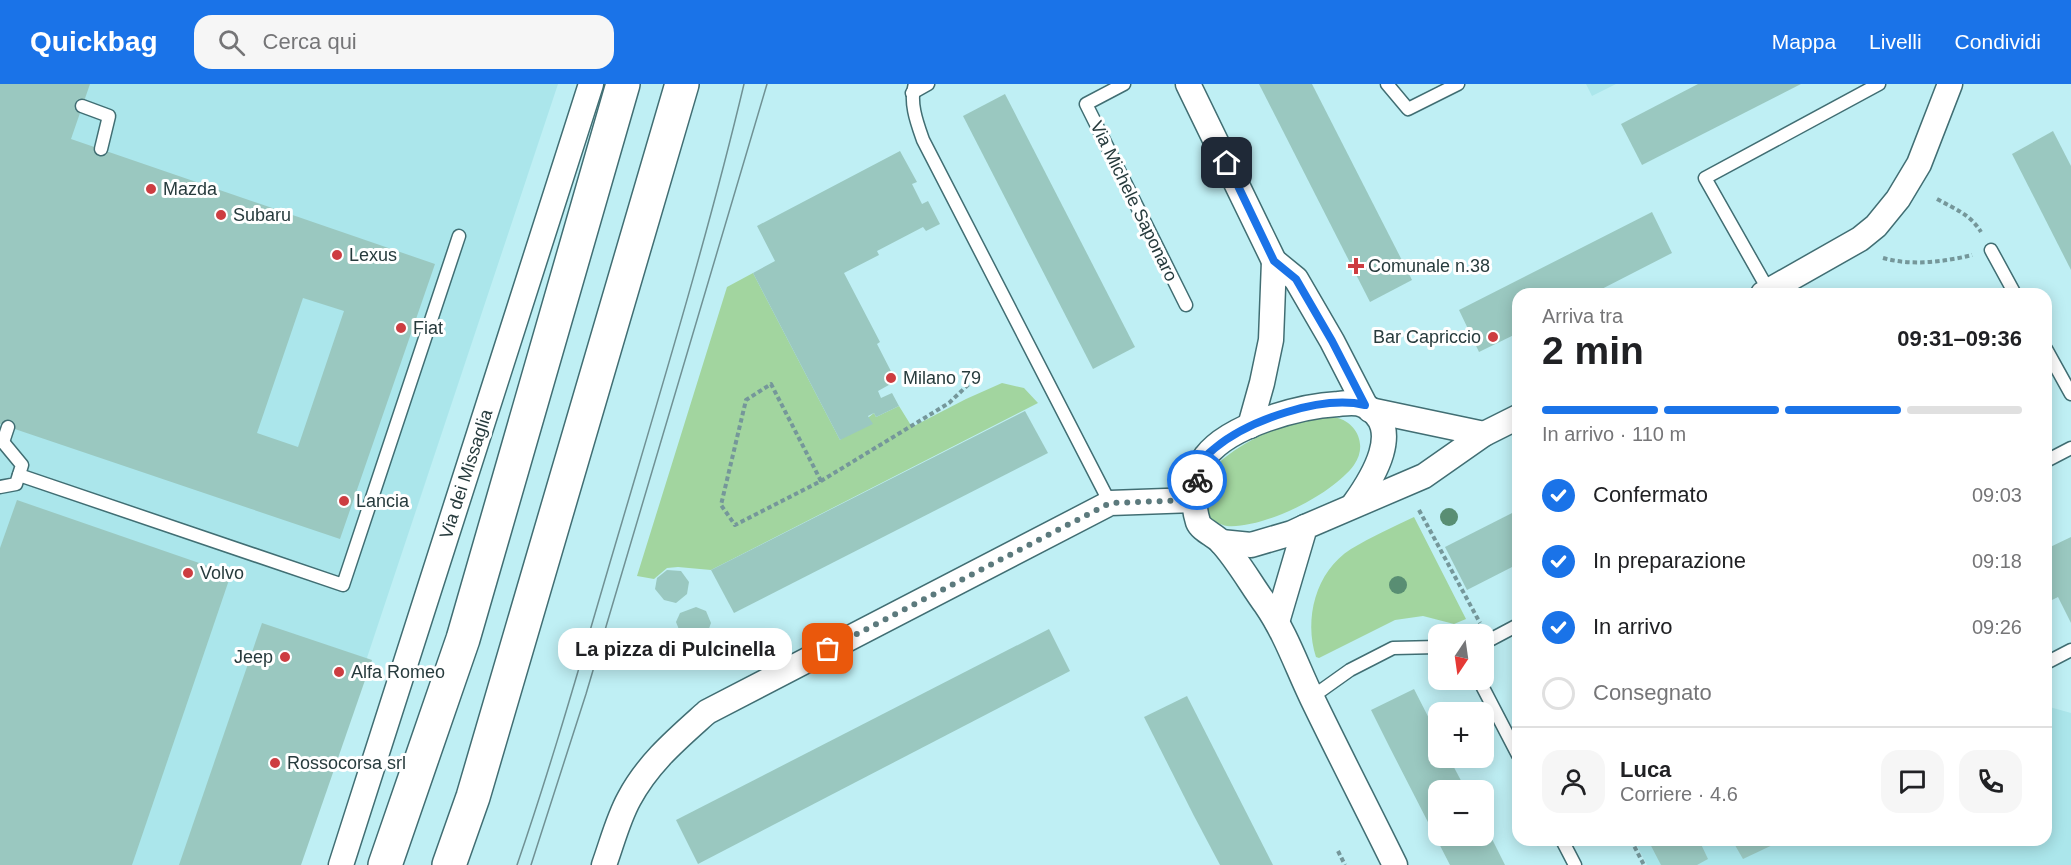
<!DOCTYPE html>
<html lang="it">
<meta charset="utf-8">
<style>
body{margin:0;font-family:Arial,sans-serif;background:#f6f6f6;color:#202124;height:100vh;display:flex;flex-direction:column;font-size:22px;white-space:nowrap}
*{box-sizing:border-box;margin:0}
p{font-size:20px;color:#757577}
.icon{flex:none;width:33px;height:33px;fill:none;stroke:currentColor;stroke-width:2;stroke-linecap:round;stroke-linejoin:round}
.map{position:relative;flex:1;overflow:hidden}
.drawer{position:absolute;left:1512px;top:204px;width:540px;height:558px;display:flex;flex-direction:column;background:#fff;border-radius:18px;box-shadow:0 3px 15px #0003}
.drawer>*{flex:none}
.needle{width:39px;rotate:193deg}
.tools{position:absolute;left:1428px;top:540px;display:grid;gap:12px}
.tools a{display:grid;place-items:center;width:66px;height:66px;border-radius:12px;background:#fff;box-shadow:0 3px 15px #0003;font-size:30px}
.pin{position:absolute;display:grid;place-items:center;width:51px;height:51px;color:#fff;margin:-26px;border-radius:12px;box-shadow:0 3px 9px #0006}
.courier{position:absolute;display:grid;place-items:center;width:60px;height:60px;margin:-30px;border:4px solid #1a73e8;border-radius:50%;background:#fff;color:#222;box-shadow:0 2px 8px #0007}
.bubble{position:absolute;height:42px;border-radius:18px;background:#fff;box-shadow:0 3px 15px #0003;font-size:20px;font-weight:600;line-height:42px;text-align:center}
.summary em{font-style:normal;font-weight:600}
.summary div{display:flex;flex-direction:column-reverse}
.summary{display:flex;align-items:center;justify-content:space-between;height:102px;padding:0 30px}
h1{font-size:39px;font-weight:600;line-height:45px}
.bar{display:grid;grid-template-columns:repeat(4,1fr);gap:9px 6px;align-content:center;height:72px;padding:0 30px}
.bar i{height:8px;border-radius:4px;background:#e0e0e0}
.bar .current{background:#1a73e8}
.bar p{grid-column:span 4}
.line{display:flex;align-items:center;gap:15px;padding:0 30px;border-top:2px solid #e0e0e0}
.line div{flex:1}
.round{display:grid;place-items:center;flex:none;width:63px;height:63px;border-radius:18px;background:#f6f6f6}
ol{padding:0 30px;list-style:none}
li{display:flex;align-items:center;gap:18px;height:66px}
li p{margin-inline-start:auto}
li .icon{padding:6px;border-radius:50%;background:#1a73e8;color:#fff;stroke-width:4}
li:last-child{color:#757577}
li i{width:33px;height:33px;border:3px solid #e0e0e0;border-radius:50%}
header{display:flex;align-items:center;gap:36px;box-sizing:border-box;height:84px;padding:0 30px;background:#1a73e8;color:#fff}
header strong{font-size:28px}
nav{display:flex;gap:33px;margin-inline-start:auto;font-size:21px}
.search{width:420px;height:54px;background:#f6f6f6;display:flex;align-items:center;gap:15px;box-sizing:border-box;padding:0 21px;border-radius:18px;color:#757577;font-size:22px}
.map>svg:first-child{display:block}
.built{fill:#abe6eb}
.green{fill:#a2d59f}
.building{fill:#9ac8c0;fill-rule:evenodd}
.lines{fill:none;stroke-linecap:round;stroke-linejoin:round}
.service-casing{stroke:#416e73;stroke-width:15}
.minor-casing{stroke:#416e73;stroke-width:27}
.secondary-casing{stroke:#416e73;stroke-width:36}
.path{stroke:#75979a;stroke-width:4;stroke-dasharray:4.5 3;stroke-linecap:butt}
.service{stroke:#fff;stroke-width:12}
.minor{stroke:#fff;stroke-width:24}
.secondary{stroke:#fff;stroke-width:33}
.tram{stroke:#709194;stroke-width:1.5}
.tree{fill:#598e73}
.done{stroke:#5c7a7d;stroke-width:6;stroke-dasharray:0 10.8}
.route{stroke:#1a73e8;stroke-width:8}
.poi-dot{fill:#cd3d41;stroke:#fff;stroke-width:2}
.labels{text-anchor:middle;stroke-width:6;stroke-linejoin:round;paint-order:stroke}
.poi-label{font-size:18px;fill:#273b3d;stroke:#fff;text-anchor:start}
.street-label{font-size:18px;fill:#273b3d;stroke:#fff}
</style>
<header>
<strong>Quickbag</strong>
<div class="search"><svg class="icon" aria-label="search" viewBox="0 0 24 24"><circle cx="10" cy="10" r="6"/><path d="M15 15l6 6"/></svg>Cerca qui</div>
<nav><a>Mappa</a><a>Livelli</a><a>Condividi</a></nav>
</header>
<div class="map">
<svg width="2071" height="781" viewBox="0 0 2071 781">
<rect width="100%" height="100%" fill="#bfeff4"/>
<g class="built">
<path d="M0,0H558L298,781H0Z"/>
<path d="M1586,0H1616L1592,12Z"/>
<path d="M2046,622L2071,629V781H1647L1634,756H2046Z"/>
</g>
<g class="green">
<path d="M753,189L840,356L874,329L876,333L899,322L912,343L966,315L1002,299L1024,304L1038,319L711,486L678,483L667,484L654,495L637,492L727,203Z"/>
<path d="M1332,333C1355,335 1369,360 1354,381C1333,410 1264,445 1227,442C1220,441 1213,436 1206,432C1205,423 1201,408 1204,400C1214,369 1279,340 1308,334C1316,333 1324,333 1332,333Z"/>
<path d="M1414,433L1466,535L1454,540L1423,532L1395,536L1319,574L1316,573C1304,535 1315,488 1351,465C1371,453 1393,443 1414,433Z"/>
</g>
<g class="building">
<path d="M0,0H90L71,55L435,180L340,455L0,340ZM303,214L344,227L298,363L257,349Z"/>
<path d="M1259,0H1312L1412,196L1370,218Z"/>
<path d="M1698,0H1801L1642,81L1621,40Z"/>
<path d="M1005,10L1135,263L1093,285L963,32Z"/>
<path d="M2053,47L2071,82V186L2012,70Z"/>
<path d="M900,67L917,98L912,100L922,120L928,117L940,140L926,147L923,143L877,167L879,171L844,189L880,258L877,260L896,297L878,307L881,314L892,309L899,322L876,333L874,329L868,332L873,340L840,356L753,189L775,177L757,142Z"/>
<path d="M1652,128L1672,169L1592,210H1518V249L1479,268L1459,226Z"/>
<path d="M1025,327L1048,369L734,529L711,486Z"/>
<path d="M17,416L231,490L132,781H0V464Z"/>
<path d="M1518,426V480L1467,506L1445,463Z"/>
<path d="M2071,453V539L2058,513L2046,519V465Z"/>
<path d="M667,486L681,487L689,498L687,510L676,519L664,516L655,505L657,494Z"/>
<path d="M696,523L706,527L711,539L707,550L693,557L682,553L676,538L680,529Z"/>
<path d="M262,539L372,576L301,781H179Z"/>
<path d="M1049,545L1070,587L698,780L676,736Z"/>
<path d="M658,547L674,568L655,583L638,561Z"/>
<path d="M1414,605L1438,652V674H1449L1466,706H1438V752H1484V739L1505,781H1450L1390,664L1371,626Z"/>
<path d="M1187,612L1273,781H1220L1193,730L1144,633Z"/>
<path d="M1648,756H1699L1708,775L1697,781H1661Z"/>
<path d="M1732,756H1783L1743,775Z"/>
</g>
<g class="lines">
<defs>
<g id="service">
<path d="M915,0C909,18 917,39 923,56L1110,419"/>
<path d="M1124,0L1086,20L1186,221"/>
<path d="M1387,0L1408,25L1458,0"/>
<path d="M912,9L928,0"/>
<path d="M82,22L109,32L101,65"/>
<path d="M1991,166L2015,210"/>
<path d="M1769,207L1705,94L1879,0"/>
<path d="M2046,265L2071,310"/>
<path d="M3,358L8,343"/>
<path d="M2046,377L2071,364"/>
<path d="M19,391L343,501L459,152"/>
<path d="M0,403L16,400L22,381L3,358"/>
<path d="M1484,559L1518,541"/>
<path d="M2046,579L2071,566"/>
<path d="M1479,596L1518,671"/>
<path d="M1312,613L1350,586L1393,564L1438,563"/>
<path d="M1562,756L1575,781"/>
</g>
<g id="minor">
<path d="M1188,0L1274,177L1296,195L1332,257L1365,321"/>
<path d="M1763,210L1860,155L1876,142L1898,115L1919,80L1950,0"/>
<path d="M1370,326L1484,350"/>
<path d="M1250,342L1262,299L1271,256L1274,177"/>
<path d="M1354,420C1372,395 1405,343 1365,322C1357,317 1347,319 1338,320C1300,322 1230,341 1206,372C1201,378 1198,390 1196,397C1193,410 1194,425 1198,438C1201,446 1215,451 1221,458C1237,475 1252,502 1266,521C1286,550 1297,583 1312,614C1339,670 1368,726 1395,781"/>
<path d="M1221,458L1251,461L1292,449L1305,443"/>
<path d="M1277,538L1305,443L1424,392L1484,350L1518,333"/>
<path d="M341,781L591,0"/>
<path d="M604,781C612,759 618,735 629,715C648,679 677,655 707,628L1110,419L1194,416"/>
</g>
<g id="secondary">
<path d="M385,781L463,555L623,0"/>
<path d="M449,781L473,713L682,0"/>
</g>
</defs>
<use href="#service" class="service-casing"/>
<use href="#minor" class="minor-casing"/>
<use href="#secondary" class="secondary-casing"/>
<g class="path">
<path d="M1937,115C1955,125 1970,130 1981,148"/>
<path d="M1883,174C1911,182 1944,178 1972,171"/>
<path d="M821,397L771,300L746,316L721,421L735,441L821,397L949,319L971,298"/>
<path d="M1419,426L1480,539"/>
<path d="M1631,756L1644,781"/>
<path d="M1338,767L1345,781"/>
</g>
<use href="#service" class="service"/>
<use href="#minor" class="minor"/>
<use href="#secondary" class="secondary"/>
<g class="tram">
<path d="M517,781C556,668 588,552 622,438C665,292 709,147 744,0"/>
<path d="M531,781L586,610L767,0"/>
</g>
</g>
<g class="tree">
<circle cx="1449" cy="433" r="9"/>
<circle cx="1398" cy="501" r="9"/>
</g>
<g class="lines">
<path class="done" d="M828,565L1110,419L1194,416L1197,396"/>
<path class="route" d="M1197,396C1199,389 1201,380 1205,374C1207,370 1212,367 1215,364C1249,336 1321,311 1365,321L1332,257L1296,195L1274,177L1227,79"/>
</g>
<g class="poi-dot">
<circle cx="151" cy="105" r="6"/>
<circle cx="221" cy="131" r="6"/>
<circle cx="337" cy="171" r="6"/>
<path d="M1353 173h6v6h6v6h-6v6h-6v-6h-6v-6h6z"/>
<circle cx="401" cy="244" r="6"/>
<circle cx="1493" cy="253" r="6"/>
<circle cx="891" cy="294" r="6"/>
<circle cx="344" cy="417" r="6"/>
<circle cx="188" cy="489" r="6"/>
<circle cx="285" cy="573" r="6"/>
<circle cx="339" cy="588" r="6"/>
<circle cx="275" cy="679" r="6"/>
</g>
<g class="labels">
<g class="poi-label">
<text x="163" y="111">Mazda</text>
<text x="233" y="137">Subaru</text>
<text x="349" y="177">Lexus</text>
<text x="1368" y="188">Comunale n.38</text>
<text x="413" y="250">Fiat</text>
<text x="1481" y="259" text-anchor="end">Bar Capriccio</text>
<text x="903" y="300">Milano 79</text>
<text x="356" y="423">Lancia</text>
<text x="200" y="495">Volvo</text>
<text x="273" y="579" text-anchor="end">Jeep</text>
<text x="351" y="594">Alfa Romeo</text>
<text x="287" y="685">Rossocorsa srl</text>
</g>
<g class="street-label">
<text transform="translate(1134 117) rotate(64)" y="6">Via Michele Saponaro</text>
<text transform="translate(466 390) rotate(-72)" y="6">Via dei Missaglia</text>
</g>
</g>
</svg>
<div class="tools">
<a><svg class="needle" viewBox="-14 -14 28 28"><path d="M0-13l5 13h-10z" fill="#e53935"/><path d="M0 13l5-13h-10z" fill="#757577"/></svg></a>
<a>+</a>
<a>−</a>
</div>
<div class="pin" style="left:828px;top:565px;background:#ea580c"><svg class="icon" aria-label="bag" viewBox="0 0 24 24"><path d="M5 8h14l-1 12H6zM9 8a3 3 0 0 1 6 0"/></svg></div>
<div class="pin" style="left:1227px;top:79px;background:#1f2937"><svg class="icon" aria-label="home" viewBox="0 0 24 24"><path d="M3 11l9-7 9 7M6 9v11h12V9"/></svg></div>
<div class="courier" style="left:1197px;top:396px"><svg class="icon" aria-label="bike" viewBox="0 0 24 24"><circle cx="6" cy="16" r="4"/><circle cx="18" cy="16" r="4"/><path d="M6 16l4-8h5l3 8M10 8l3 8H6M13 5h3"/></svg></div>
<div class="bubble" style="left:558px;top:544px;width:234px">La pizza di Pulcinella</div>
<section class="drawer">
<div class="summary"><div><h1>2 min</h1><p>Arriva tra</p></div><em>09:31–09:36</em></div>
<div class="bar"><i class="current"></i><i class="current"></i><i class="current"></i><i></i><p>In arrivo · 110 m</p></div>
<ol>
<li><svg class="icon" aria-label="check" viewBox="0 0 24 24"><path d="M5 12l5 5 9-10"/></svg>Confermato<p>09:03</p></li>
<li><svg class="icon" aria-label="check" viewBox="0 0 24 24"><path d="M5 12l5 5 9-10"/></svg>In preparazione<p>09:18</p></li>
<li><svg class="icon" aria-label="check" viewBox="0 0 24 24"><path d="M5 12l5 5 9-10"/></svg>In arrivo<p>09:26</p></li>
<li><i></i>Consegnato</li>
</ol>
<div class="line" style="height:108px"><a class="round"><svg class="icon" aria-label="person" viewBox="0 0 24 24"><circle cx="12" cy="8" r="4"/><path d="M4 21q1-7 8-7t8 7"/></svg></a><div><b>Luca</b><p>Corriere · 4.6</p></div><a class="round"><svg class="icon" aria-label="chat" viewBox="0 0 24 24"><path d="M4 5h16v11H9l-5 4z"/></svg></a><a class="round"><svg class="icon" aria-label="phone" viewBox="0 0 24 24"><path d="M5 4h4l2 5-3 2q2 4 5 5l2-3 5 2v4C11 20 4 13 5 4z"/></svg></a></div>
</section>
</div>
